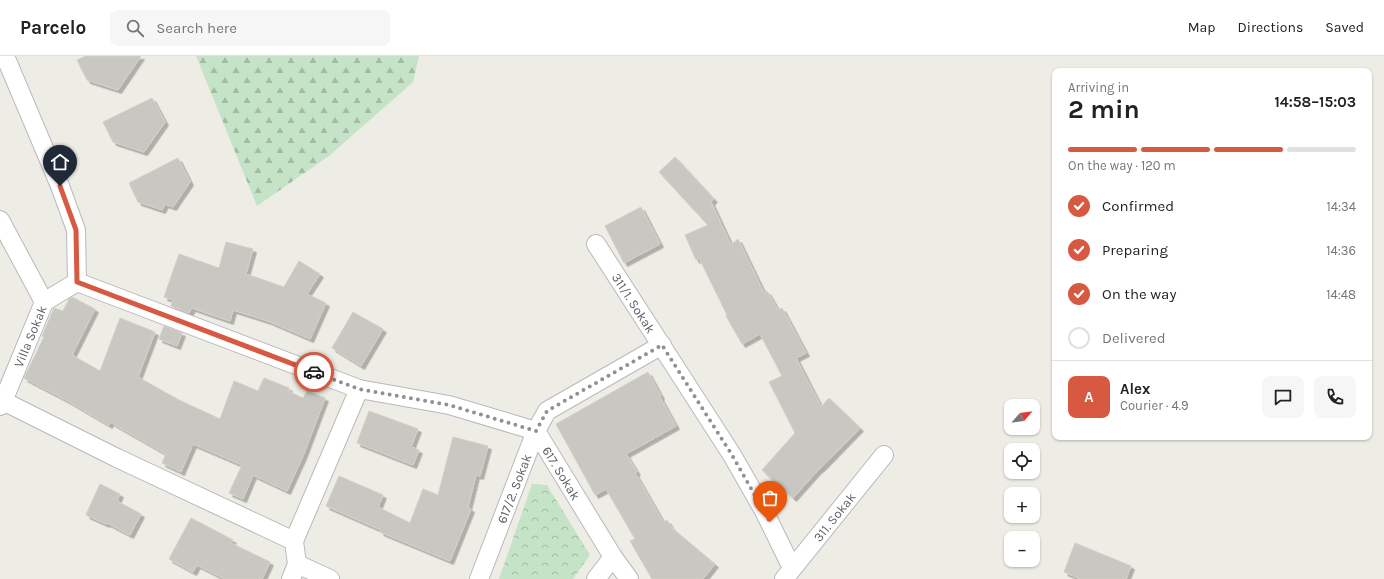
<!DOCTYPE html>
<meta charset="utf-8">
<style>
body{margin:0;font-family:Karla,sans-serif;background:#f6f6f6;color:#222;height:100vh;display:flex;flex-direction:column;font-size:15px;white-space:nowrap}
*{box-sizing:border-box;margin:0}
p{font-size:13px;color:#767676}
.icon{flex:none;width:22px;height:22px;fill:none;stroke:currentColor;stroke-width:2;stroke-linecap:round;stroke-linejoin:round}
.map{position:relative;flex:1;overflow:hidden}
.details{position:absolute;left:1052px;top:12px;width:320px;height:372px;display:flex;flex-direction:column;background:#fff;border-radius:8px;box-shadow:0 1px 3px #0004}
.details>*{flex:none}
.needle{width:26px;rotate:62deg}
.controls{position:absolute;left:1004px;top:343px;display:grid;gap:8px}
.controls a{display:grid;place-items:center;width:36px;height:36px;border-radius:8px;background:#fff;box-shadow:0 1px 3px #0004;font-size:20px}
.pin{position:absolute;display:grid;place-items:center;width:34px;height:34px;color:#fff;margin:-41px -17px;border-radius:50% 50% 50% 0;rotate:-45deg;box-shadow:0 0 4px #0007}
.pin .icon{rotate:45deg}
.courier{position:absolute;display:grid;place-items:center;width:40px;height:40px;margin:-20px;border:3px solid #d75941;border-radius:50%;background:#fff;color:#222;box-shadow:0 1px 5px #0007}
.head em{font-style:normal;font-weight:700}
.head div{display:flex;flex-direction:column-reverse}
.head{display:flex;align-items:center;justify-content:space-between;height:68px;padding:0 16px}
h1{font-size:26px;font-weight:700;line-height:30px}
.bar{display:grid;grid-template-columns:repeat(4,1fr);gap:6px 4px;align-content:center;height:48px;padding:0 16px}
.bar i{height:5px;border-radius:3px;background:#e0e0e0}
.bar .current{background:#d75941}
.bar p{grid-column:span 4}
.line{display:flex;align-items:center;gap:10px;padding:0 16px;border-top:1px solid #e0e0e0}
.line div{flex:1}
.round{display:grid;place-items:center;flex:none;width:42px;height:42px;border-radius:8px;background:#f6f6f6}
ol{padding:0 16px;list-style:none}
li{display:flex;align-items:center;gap:12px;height:44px}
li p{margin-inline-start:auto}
li .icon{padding:4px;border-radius:50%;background:#d75941;color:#fff;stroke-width:4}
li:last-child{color:#767676}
li i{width:22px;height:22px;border:2px solid #e0e0e0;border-radius:50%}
header{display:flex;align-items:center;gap:24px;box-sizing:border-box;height:56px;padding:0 20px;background:#fff;border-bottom:1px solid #e0e0e0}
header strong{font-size:19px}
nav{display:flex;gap:22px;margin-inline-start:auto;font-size:14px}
.search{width:280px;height:36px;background:#f6f6f6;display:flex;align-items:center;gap:10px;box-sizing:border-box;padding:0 14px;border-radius:8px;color:#767676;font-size:15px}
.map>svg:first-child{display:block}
.forest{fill:url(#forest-firs)}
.park{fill:url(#park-crowns)}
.building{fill:#c9c7c2;stroke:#d2cfc4;filter:url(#shadow)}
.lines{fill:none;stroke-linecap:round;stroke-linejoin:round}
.street-casing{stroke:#b7b9be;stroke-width:20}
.street{stroke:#fff;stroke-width:18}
.done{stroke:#909191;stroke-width:4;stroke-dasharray:0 7.2}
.route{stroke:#d75941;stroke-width:5}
.labels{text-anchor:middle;stroke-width:3.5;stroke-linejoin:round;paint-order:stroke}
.street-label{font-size:13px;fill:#5d5f64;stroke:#fff}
</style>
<header>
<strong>Parcelo</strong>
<div class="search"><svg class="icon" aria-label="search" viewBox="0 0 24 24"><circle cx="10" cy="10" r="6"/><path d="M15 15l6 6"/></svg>Search here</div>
<nav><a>Map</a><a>Directions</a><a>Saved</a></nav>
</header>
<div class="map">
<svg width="1384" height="523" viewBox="0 0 1384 523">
<defs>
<pattern id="forest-firs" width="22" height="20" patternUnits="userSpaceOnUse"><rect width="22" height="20" fill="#c4e3c7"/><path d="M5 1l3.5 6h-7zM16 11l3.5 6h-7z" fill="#a2bba5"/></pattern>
<pattern id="park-crowns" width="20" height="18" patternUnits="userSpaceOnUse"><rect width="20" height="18" fill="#c4e3c7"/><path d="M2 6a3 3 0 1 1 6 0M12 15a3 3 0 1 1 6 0" fill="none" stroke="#a2bba5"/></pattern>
<filter id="shadow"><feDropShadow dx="3.5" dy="3.5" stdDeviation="0" flood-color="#0004"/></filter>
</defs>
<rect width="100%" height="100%" fill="#eeede5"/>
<path class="forest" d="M196,0H419L413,26L329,100L257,150Z"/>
<path class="park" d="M532,428L547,429L590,499L573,523H499Z"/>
<g class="building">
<path d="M86,0H141L118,34L87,24L77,4Z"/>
<path d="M152,42L165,66L144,96L113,86L103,66Z"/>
<path d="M675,101L714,143L711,146L731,189L738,183L764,237L767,235L778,254L782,252L806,297L796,302L821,351L829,342L860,372L820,413H819L793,442L762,414L795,377L769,326L782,320L760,278L742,288L726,260L727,259L699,202L696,204L685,179L708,169L659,116Z"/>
<path d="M178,102L190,126L173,151L165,148L162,154L138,146L129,127Z"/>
<path d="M641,151L660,188L624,207L605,170Z"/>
<path d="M226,186L253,193L246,218L284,231L299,205L320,218L307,238L326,247L310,283L268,265L233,254L230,265L192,252L189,257L171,250L173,244L164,241L179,198L219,212Z"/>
<path d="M72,241L95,253L72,299L100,315L120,262L155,276L138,321L179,344L220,363L234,325L258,335L264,322L289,332L288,335L303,342L307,335L325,342L303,400L287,435L253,419L243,443L229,437L242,409L193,388L181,416L162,407L166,398L110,366L109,369L68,345L24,322L44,281L42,280L54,252L63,255L69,243Z"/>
<path d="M353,256L383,273L361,310L332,292Z"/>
<path d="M164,270L182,277L177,290L159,283Z"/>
<path d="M648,316L661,340L660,341L676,370L626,398L637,416L635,417L663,466L667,464L672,472L715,508L703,523H652L630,485L635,483L606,433L595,439L556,368Z"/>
<path d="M369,355L418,373L411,391L419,394L413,409L357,387Z"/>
<path d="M453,381L488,390L480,420L476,419L468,451L471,453L450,505L380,476L381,474L326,450L339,420L383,439L378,451L410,467L423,433L438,439Z"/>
<path d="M100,428L120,438L117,445L141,458L130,479L107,467L106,468L86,459Z"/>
<path d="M191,462L233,484L231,487L270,506L262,523H225L197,509L193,516L169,503Z"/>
<path d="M1075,487L1131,510L1126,523H1081L1064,516Z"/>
</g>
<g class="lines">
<defs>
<g id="street">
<path d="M0,164L44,246"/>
<path id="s1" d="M596,188L732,399L764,455L792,512"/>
<path id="s2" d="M77,226L359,333L449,349L536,375L613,501L629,523"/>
<path d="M3,345L117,402L294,485"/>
<path id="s3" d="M0,350L6,338L44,246L77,226L76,174L60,130L5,0"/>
<path d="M297,508L330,523"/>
<path d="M291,523L297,508L294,485L359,333"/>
<path id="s4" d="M479,523L536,375L547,355L662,289"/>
<path d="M596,523L613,501"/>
<path id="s5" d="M784,523L884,399"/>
</g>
</defs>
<use href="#street" class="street-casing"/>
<use href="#street" class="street"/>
</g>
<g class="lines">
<path class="done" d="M314,316L359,333L449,349L536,375L547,355L662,289L732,399L770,466"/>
<path class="route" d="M60,130L76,174L77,226L314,316"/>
</g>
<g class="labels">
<g class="street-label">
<text dy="5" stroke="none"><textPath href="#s1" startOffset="70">311/1. Sokak</textPath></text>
<text dy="5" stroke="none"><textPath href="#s3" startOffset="76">Villa Sokak</textPath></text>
<text dy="5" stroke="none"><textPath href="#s2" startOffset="533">617. Sokak</textPath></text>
<text dy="5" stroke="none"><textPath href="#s4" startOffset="97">617/2. Sokak</textPath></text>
<text dy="5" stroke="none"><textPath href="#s5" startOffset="80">311. Sokak</textPath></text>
</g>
</g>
</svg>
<div class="controls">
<a><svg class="needle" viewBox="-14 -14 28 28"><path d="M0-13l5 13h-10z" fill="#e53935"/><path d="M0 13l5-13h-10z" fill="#767676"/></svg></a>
<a><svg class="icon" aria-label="locate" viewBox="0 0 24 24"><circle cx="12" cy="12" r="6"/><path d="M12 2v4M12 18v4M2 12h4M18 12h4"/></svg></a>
<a>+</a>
<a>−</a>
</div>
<div class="pin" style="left:770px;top:466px;background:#ea580c"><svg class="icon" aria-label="bag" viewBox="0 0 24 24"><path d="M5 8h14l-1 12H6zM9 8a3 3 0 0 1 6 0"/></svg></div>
<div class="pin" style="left:60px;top:130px;background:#1f2937"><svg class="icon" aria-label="home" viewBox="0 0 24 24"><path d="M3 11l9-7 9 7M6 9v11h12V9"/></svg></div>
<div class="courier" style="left:314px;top:316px"><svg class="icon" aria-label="car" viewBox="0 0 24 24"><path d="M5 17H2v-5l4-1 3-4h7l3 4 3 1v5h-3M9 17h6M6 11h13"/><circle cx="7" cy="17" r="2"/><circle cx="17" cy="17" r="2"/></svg></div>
<section class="details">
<div class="head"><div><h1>2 min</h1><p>Arriving in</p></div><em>14:58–15:03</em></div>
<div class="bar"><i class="current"></i><i class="current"></i><i class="current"></i><i></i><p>On the way · 120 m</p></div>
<ol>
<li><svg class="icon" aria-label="check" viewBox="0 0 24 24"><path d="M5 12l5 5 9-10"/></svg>Confirmed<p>14:34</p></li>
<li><svg class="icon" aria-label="check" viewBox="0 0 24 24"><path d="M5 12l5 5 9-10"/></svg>Preparing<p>14:36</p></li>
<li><svg class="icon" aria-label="check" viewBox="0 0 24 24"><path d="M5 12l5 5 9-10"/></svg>On the way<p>14:48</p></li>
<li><i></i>Delivered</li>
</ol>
<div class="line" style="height:72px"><b class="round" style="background:#d75941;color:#fff">A</b><div><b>Alex</b><p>Courier · 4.9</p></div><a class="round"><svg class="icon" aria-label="chat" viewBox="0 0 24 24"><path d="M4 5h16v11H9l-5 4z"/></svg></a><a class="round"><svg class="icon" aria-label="phone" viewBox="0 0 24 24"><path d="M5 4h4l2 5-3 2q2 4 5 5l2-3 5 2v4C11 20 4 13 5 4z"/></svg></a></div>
</section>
</div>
